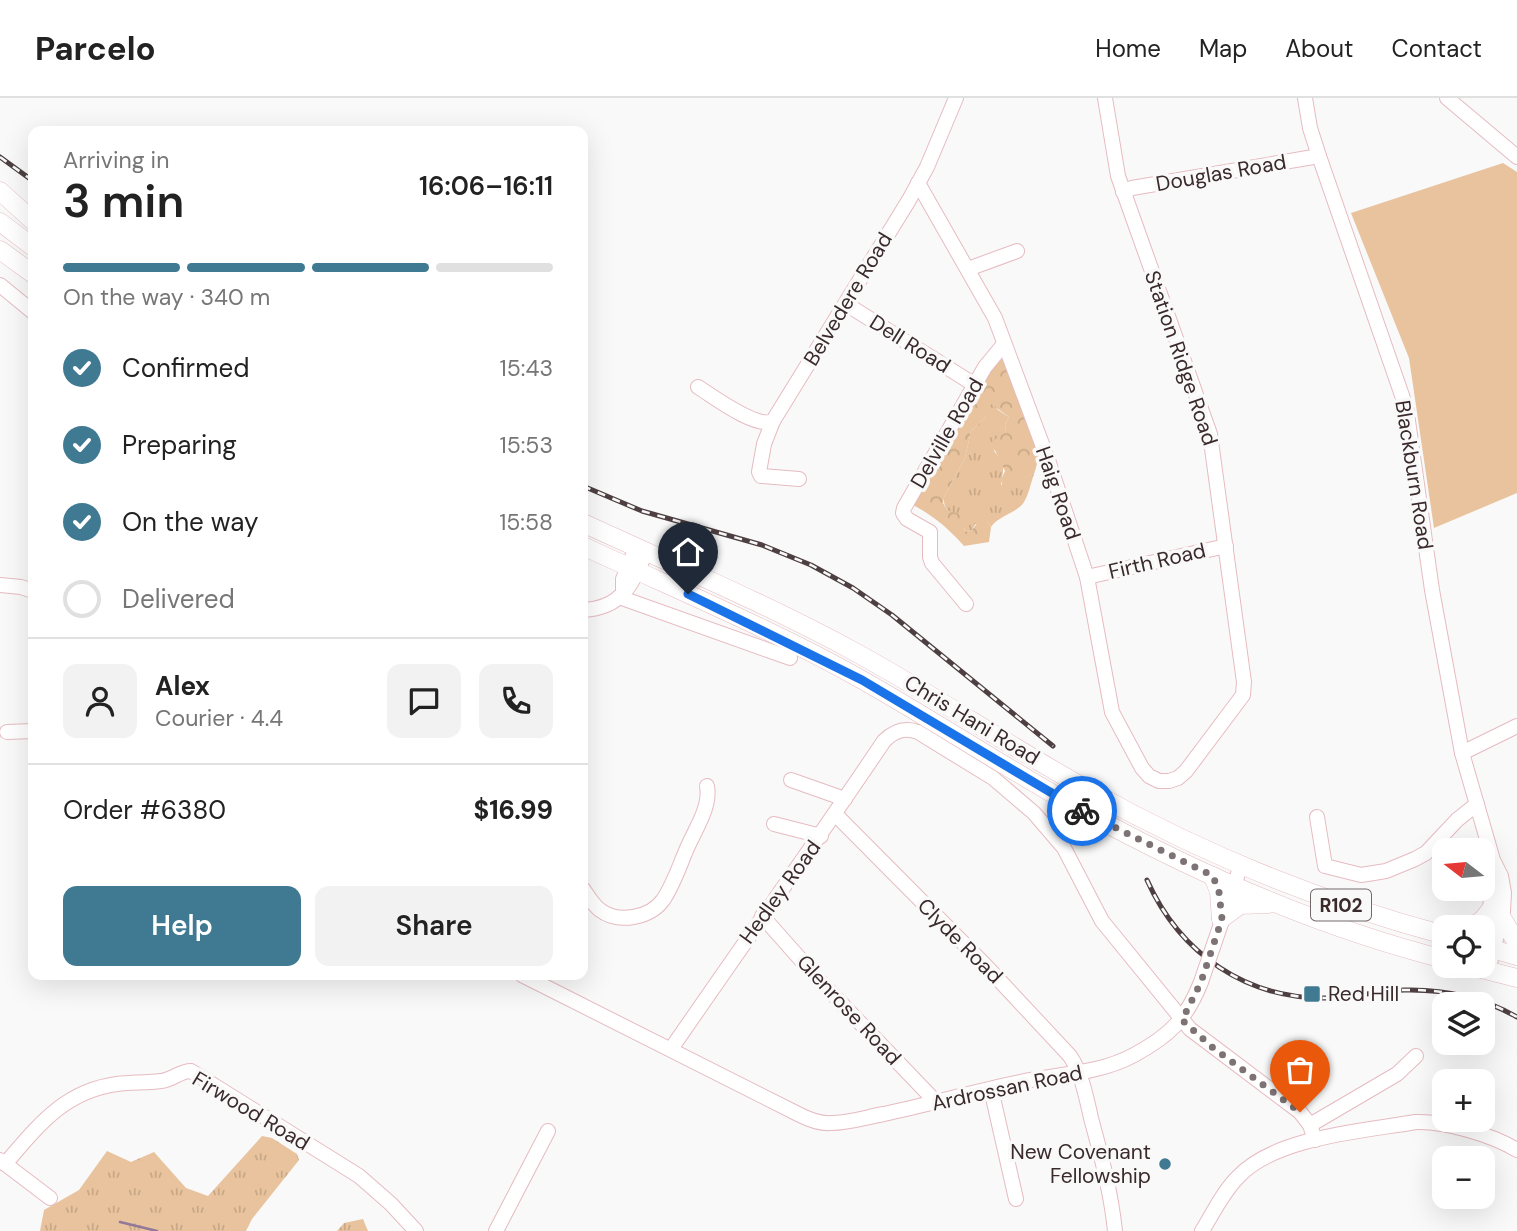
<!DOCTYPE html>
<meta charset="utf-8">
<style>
body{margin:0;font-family:"DM Sans",sans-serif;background:#f2f2f2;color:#222;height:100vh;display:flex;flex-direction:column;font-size:26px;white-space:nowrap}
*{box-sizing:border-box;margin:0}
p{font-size:23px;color:#767676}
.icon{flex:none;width:38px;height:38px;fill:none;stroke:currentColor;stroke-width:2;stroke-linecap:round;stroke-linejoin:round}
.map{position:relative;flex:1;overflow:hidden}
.panel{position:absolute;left:28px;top:28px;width:560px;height:854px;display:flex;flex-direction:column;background:#fff;border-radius:14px;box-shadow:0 7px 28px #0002}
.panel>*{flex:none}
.needle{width:46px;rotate:286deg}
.buttons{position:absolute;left:1432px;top:740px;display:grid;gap:14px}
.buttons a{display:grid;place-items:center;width:63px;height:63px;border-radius:14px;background:#fff;box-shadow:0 7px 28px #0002;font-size:35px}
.pin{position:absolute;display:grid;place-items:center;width:60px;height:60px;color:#fff;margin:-72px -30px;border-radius:50% 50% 50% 0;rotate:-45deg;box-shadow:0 0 7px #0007}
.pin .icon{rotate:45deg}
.courier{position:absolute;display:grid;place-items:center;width:70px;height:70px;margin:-35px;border:5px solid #1a73e8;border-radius:50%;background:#fff;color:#222;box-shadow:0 2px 9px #0007}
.headline em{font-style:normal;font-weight:600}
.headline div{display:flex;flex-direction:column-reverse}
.headline{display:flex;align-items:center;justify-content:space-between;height:119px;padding:0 35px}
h1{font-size:46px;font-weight:600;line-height:52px}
.bar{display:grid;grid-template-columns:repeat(4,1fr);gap:10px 7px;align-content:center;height:84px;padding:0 35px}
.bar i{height:9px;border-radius:5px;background:#e0e0e0}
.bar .current{background:#3f7992}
.bar p{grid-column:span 4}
.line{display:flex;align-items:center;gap:18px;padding:0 35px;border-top:2px solid #e0e0e0}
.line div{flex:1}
.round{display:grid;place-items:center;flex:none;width:74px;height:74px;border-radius:14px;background:#f2f2f2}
ol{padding:0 35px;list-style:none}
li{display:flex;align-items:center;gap:21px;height:77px}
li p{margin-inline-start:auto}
li .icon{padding:7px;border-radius:50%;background:#3f7992;color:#fff;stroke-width:4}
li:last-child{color:#767676}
li i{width:38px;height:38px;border:4px solid #e0e0e0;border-radius:50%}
.action{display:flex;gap:14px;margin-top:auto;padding:14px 35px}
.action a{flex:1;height:80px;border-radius:14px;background:#3f7992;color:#fff;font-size:28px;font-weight:600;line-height:80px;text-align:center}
.action a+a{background:#f2f2f2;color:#222}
header{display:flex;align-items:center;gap:42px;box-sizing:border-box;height:98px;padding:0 35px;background:#fff;border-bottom:2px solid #e0e0e0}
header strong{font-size:33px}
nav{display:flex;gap:38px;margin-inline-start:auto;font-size:24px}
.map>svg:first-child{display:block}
.grass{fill:url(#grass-tufts)}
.forest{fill:url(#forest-crowns)}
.pitch{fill:#e8c39d}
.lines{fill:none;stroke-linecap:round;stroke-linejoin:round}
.stream{stroke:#92789a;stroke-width:2.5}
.minor-casing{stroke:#e6bbc0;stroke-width:16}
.major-casing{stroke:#e6bbc0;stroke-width:19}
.minor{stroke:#fff;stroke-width:14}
.major{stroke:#fff;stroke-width:18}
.rail-casing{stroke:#4e4042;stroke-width:5}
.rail{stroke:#f9f9f9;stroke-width:2.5;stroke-dasharray:8;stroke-linecap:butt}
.minor-bridge-casing{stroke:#e6bbc0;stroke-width:16;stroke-linecap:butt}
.minor-bridge{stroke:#fff;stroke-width:14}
.done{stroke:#7d7274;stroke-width:7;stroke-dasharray:0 12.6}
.route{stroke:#1a73e8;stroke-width:9}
.poi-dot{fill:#3f7992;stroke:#f9f9f9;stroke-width:2.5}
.labels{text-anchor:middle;stroke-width:7;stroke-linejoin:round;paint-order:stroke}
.shield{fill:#f9f9f9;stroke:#73686a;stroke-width:2}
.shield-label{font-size:19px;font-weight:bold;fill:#3a2a2c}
.street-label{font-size:21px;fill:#3a2a2c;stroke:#f9f9f9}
.poi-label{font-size:21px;fill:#3a2a2c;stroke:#f9f9f9;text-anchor:start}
</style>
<header>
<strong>Parcelo</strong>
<nav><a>Home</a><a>Map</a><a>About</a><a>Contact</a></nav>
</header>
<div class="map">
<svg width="1517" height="1133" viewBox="0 0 1517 1133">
<defs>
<pattern id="grass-tufts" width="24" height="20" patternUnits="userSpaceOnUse" patternTransform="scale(1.75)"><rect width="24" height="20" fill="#e8c39d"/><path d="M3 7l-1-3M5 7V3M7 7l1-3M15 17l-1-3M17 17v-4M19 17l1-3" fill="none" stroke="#c8a887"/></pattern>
<pattern id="forest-crowns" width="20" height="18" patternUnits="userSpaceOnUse" patternTransform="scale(1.75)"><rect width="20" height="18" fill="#e8c39d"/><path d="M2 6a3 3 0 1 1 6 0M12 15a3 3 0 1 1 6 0" fill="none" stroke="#c8a887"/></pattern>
</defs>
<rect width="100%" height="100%" fill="#f9f9f9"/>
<g class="grass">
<path d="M990,306H994L998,312L1009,319L1005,327L1006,334L994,353C1007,369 1003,370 1001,387L1034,376C1031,384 1029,396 1024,404C1017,415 999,417 991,429L987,424L975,426L972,432L967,434C958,424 942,413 944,399L965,360L971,333L985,320Z"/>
<path d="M262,1038L272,1040L297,1056L299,1062L252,1121L246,1133H40L44,1112L79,1092L107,1053L131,1064L154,1054L186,1090L208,1098Z"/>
<path d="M363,1121L368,1133H337L344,1125Z"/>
</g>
<path class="forest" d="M999,261L1005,262L1039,359L1034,376L1020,381L1013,393L1003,391L1001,382L1005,373L991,344L1006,334L1005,327L1009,319L991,306L985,320L971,333L965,360L944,399L943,405L947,412L962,417L963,430L967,434L972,432L980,421L987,424L991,429L989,444L964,448C949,431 934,418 913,407L987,277Z"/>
<path class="pitch" d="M1503,65L1517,74V395L1434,430L1409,260L1351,115Z"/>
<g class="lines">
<path class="stream" d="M120,1124L157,1133"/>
<defs>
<g id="minor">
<path d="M1305,0L1310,30L1319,58L1406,309L1432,492L1462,655L1493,762L1501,778L1504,795L1503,813L1488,873"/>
<path d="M1447,0L1517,59"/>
<path d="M918,85L995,220L1048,362L1087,479L1112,614L1142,670L1149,678L1159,683H1169L1178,680L1186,673L1243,597L1244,584L1210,336L1118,78L1105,0"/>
<path d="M1123,94L1132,90L1319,58"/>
<path d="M968,171L1017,153"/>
<path d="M0,187L33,214"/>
<path d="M846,206L975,287"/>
<path d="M698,289C714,299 756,331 773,323L909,102L927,69L956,0"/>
<path d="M773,323L764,346L759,374L761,378L799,381"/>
<path d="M1087,479L1226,448"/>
<path d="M0,487L21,489L33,493"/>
<path d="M623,495V481L636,450"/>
<path d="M619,499L790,560"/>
<path d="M966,506L932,465L930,459V434L907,421L903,415L904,410L985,269L1004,246"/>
<path d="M583,512C622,510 632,487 646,454"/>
<path d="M7,634L33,633"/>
<path d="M1462,655L1517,628"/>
<path d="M791,682L845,701"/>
<path d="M835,716L986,868L1070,958C1082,976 1086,998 1091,1020C1101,1057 1111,1094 1115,1133"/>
<path d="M1317,719L1325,768L1361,777L1386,773L1415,761L1426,755L1457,722L1477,706"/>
<path d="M774,726L821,738"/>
<path d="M583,791C588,798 593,807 600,812C618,826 650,820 663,802C674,786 680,766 688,748C696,730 711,708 707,688"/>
<path d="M762,818L818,881L936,1004"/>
<path d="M1482,845L1490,812L1493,770"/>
<path d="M1213,849L1241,767"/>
<path d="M522,877L800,1017C810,1022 820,1026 831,1025C849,1025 867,1019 884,1016C929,1006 974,994 1020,984C1058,976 1099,976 1134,957C1169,938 1186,922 1201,884"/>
<path d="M671,951C742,848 814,747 884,643C894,633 904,629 918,634L993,680L1034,715L1064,750L1102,823L1190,931L1300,1014L1310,1027L1315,1042"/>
<path d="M991,991L1016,1101"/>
<path d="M1310,1027L1397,976L1416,958"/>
<path d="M0,1062L50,1100"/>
<path d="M5,1066C38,1028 64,993 117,986C131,984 146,985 161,983C172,982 180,973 191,973L359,1078L391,1106L416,1133"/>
<path d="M496,1133L548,1033"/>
<path d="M1202,1133C1213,1115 1223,1094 1238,1079C1275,1039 1364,1033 1416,1024C1446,1023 1492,1037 1517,1052"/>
</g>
<g id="major">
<path d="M0,93L33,123"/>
<path d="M0,124L33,149"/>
<path d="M0,152L33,176"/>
<path d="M583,425C674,467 767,506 855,554C936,598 1012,650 1092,694C1203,756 1321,804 1444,837"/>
<path d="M583,448C677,492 774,532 864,583C938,625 1009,672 1083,713C1196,775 1318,829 1444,861"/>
<path d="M1213,778L1219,794L1221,821"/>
<path d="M1502,820L1517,845"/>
<path d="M1221,821L1240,807L1268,806"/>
<path d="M1470,830L1482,822L1490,812"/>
<path d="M1482,848L1517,858"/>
<path d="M1470,868L1517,880"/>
</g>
</defs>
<use href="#minor" class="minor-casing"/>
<use href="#major" class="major-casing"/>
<use href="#minor" class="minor"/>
<use href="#major" class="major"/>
<defs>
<g id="rail">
<path d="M0,59L33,83"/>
<path d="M583,388L642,413L762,447L811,467L853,490L892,517L1053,648"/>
<path d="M1147,782C1180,856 1247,902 1329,900C1354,899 1379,893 1404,892C1444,891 1482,899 1517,919"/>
</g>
</defs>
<use href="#rail" class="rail-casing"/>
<use href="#rail" class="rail"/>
<defs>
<path id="minor-bridge" d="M1201,884L1213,849"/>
</defs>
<use href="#minor-bridge" class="minor-bridge-casing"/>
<use href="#minor-bridge" class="minor-bridge"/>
</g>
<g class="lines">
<path class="done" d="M1082,713L1213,778L1219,794L1222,821L1201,884L1182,922L1212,949L1300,1014"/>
<path class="route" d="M688,496L862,582L1082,713"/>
</g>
<g class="poi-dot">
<rect x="1303" y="887" width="18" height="18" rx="3.5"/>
<circle cx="1165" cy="1066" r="7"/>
</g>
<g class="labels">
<rect class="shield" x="1311" y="791.5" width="60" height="31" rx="5"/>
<g class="shield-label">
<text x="1341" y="814">R102</text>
</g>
<g class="street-label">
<text transform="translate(1221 75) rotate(-10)" y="7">Douglas Road</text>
<text transform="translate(848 201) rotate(-59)" y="7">Belvedere Road</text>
<text transform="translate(910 246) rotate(32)" y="7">Dell Road</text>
<text transform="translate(1181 260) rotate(71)" y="7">Station Ridge Road</text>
<text transform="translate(947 335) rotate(-60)" y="7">Delville Road</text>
<text transform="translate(1414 377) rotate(81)" y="7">Blackburn Road</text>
<text transform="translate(1058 395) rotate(71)" y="7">Haig Road</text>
<text transform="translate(1157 463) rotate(-13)" y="7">Firth Road</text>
<text transform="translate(972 622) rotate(31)" y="7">Chris Hani Road</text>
<text transform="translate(780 794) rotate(-54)" y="7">Hedley Road</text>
<text transform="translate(960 843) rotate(45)" y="7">Clyde Road</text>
<text transform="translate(849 912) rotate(47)" y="7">Glenrose Road</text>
<text transform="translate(1007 990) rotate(-12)" y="7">Ardrossan Road</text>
<text transform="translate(251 1013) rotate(31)" y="7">Firwood Road</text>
</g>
<g class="poi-label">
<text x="1328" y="903">Red Hill</text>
<text x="1151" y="1061" text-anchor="end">New Covenant<tspan x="1151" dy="24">Fellowship</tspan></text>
</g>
</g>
</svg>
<div class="buttons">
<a><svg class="needle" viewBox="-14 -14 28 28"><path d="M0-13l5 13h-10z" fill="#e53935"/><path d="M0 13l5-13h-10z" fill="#767676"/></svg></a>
<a><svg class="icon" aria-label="locate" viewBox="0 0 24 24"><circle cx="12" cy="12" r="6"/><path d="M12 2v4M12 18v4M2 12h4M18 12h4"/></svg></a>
<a><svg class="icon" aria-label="layers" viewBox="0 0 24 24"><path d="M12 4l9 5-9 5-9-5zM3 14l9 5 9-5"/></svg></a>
<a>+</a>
<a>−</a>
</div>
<div class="pin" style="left:1300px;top:1014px;background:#ea580c"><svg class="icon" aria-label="bag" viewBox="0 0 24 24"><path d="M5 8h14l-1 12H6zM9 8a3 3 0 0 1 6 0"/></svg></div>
<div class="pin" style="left:688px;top:496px;background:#1f2937"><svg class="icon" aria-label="home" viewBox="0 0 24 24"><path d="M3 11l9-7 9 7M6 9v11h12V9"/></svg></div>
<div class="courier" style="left:1082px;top:713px"><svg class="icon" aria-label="bike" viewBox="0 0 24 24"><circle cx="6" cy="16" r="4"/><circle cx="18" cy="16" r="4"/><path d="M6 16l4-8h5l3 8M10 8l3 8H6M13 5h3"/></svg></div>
<section class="panel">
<div class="headline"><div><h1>3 min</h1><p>Arriving in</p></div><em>16:06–16:11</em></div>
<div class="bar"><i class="current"></i><i class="current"></i><i class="current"></i><i></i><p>On the way · 340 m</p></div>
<ol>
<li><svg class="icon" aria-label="check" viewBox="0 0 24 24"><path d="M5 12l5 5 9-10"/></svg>Confirmed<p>15:43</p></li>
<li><svg class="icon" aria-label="check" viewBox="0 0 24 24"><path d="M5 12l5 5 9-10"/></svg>Preparing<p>15:53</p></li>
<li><svg class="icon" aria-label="check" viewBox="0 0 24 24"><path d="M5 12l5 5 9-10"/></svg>On the way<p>15:58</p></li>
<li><i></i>Delivered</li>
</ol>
<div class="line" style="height:126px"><a class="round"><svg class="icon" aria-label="person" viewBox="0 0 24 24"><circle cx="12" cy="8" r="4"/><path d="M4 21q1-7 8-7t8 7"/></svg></a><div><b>Alex</b><p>Courier · 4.4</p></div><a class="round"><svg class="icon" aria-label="chat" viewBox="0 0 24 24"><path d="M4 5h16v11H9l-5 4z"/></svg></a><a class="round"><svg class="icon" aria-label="phone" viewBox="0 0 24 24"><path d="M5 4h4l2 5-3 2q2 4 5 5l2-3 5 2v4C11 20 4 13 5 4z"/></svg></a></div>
<div class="line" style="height:91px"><div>Order #6380</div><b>$16.99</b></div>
<div class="action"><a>Help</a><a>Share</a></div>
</section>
</div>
